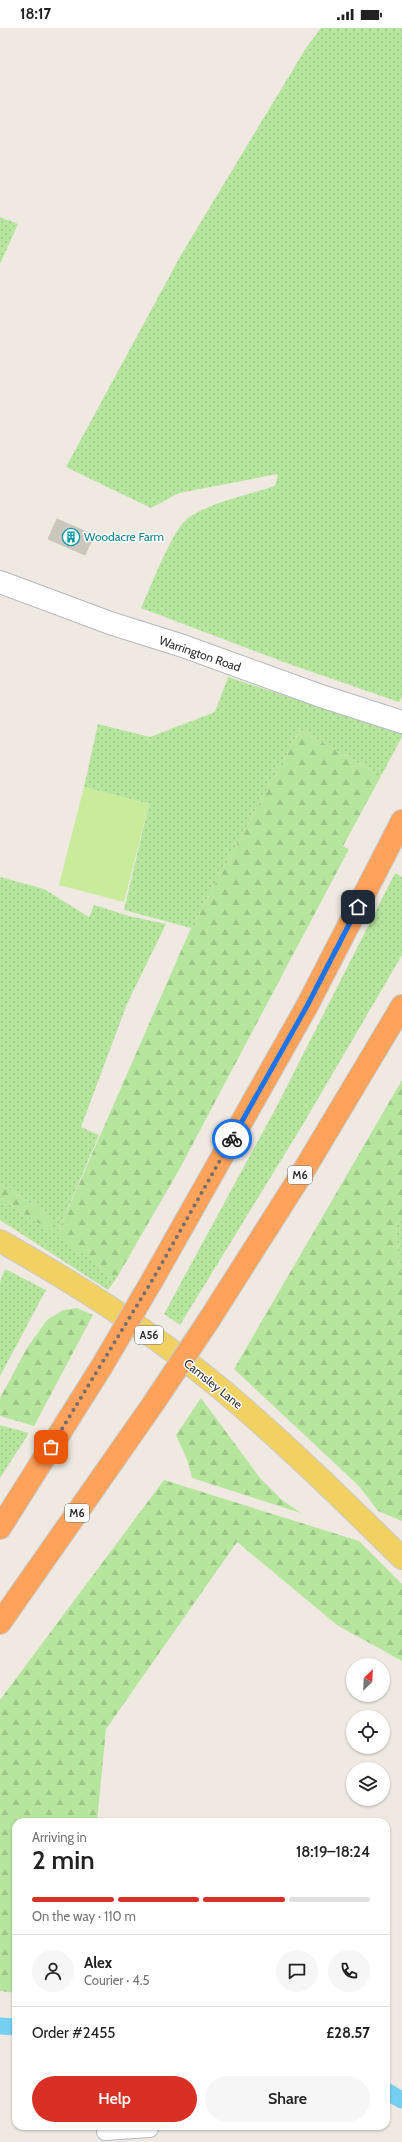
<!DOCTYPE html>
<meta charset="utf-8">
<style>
body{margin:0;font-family:Cabin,sans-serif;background:#f6f6f6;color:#222;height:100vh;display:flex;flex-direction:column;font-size:15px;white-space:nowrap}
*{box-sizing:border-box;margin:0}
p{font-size:13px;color:#767676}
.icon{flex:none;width:22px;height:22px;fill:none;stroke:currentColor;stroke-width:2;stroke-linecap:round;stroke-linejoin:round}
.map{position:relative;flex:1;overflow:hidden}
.panel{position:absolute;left:12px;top:1790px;width:378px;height:312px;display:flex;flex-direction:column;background:#fff;border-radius:12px;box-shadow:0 1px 3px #0004}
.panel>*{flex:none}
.needle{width:26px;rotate:24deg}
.buttons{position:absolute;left:346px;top:1630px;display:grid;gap:8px}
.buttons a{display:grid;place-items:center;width:44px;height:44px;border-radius:50%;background:#fff;box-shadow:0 1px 3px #0004;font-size:20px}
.pin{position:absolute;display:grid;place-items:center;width:34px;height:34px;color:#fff;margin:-17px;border-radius:8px;box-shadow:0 2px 6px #0006}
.courier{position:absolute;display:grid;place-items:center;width:40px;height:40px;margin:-20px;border:3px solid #1a73e8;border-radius:50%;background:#fff;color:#222;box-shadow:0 1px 5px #0007}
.headline em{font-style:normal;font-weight:600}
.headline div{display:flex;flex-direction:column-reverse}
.headline{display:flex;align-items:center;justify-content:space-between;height:68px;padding:0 20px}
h1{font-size:26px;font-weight:600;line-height:30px}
.bar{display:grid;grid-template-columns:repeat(4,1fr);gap:6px 4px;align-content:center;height:48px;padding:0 20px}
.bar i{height:5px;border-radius:3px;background:#e0e0e0}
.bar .current{background:#d93025}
.bar p{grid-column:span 4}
.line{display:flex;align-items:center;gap:10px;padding:0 20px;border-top:1px solid #e0e0e0}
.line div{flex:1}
.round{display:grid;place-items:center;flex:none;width:42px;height:42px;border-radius:21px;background:#f6f6f6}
.cta{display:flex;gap:8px;margin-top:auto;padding:8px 20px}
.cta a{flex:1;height:46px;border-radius:24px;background:#d93025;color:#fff;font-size:16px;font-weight:600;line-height:46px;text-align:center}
.cta a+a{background:#f6f6f6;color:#222}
.status{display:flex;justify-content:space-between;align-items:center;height:28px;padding:0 20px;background:#fff;direction:ltr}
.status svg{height:11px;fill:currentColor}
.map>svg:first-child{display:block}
.grass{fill:url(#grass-dots)}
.forest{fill:url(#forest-firs)}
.pitch{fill:#c9ec9a}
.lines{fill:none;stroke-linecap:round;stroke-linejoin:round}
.canal{stroke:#75cff0;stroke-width:17}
.building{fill:#cbc7bf;stroke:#cbc5ba}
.street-casing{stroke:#b4b7c1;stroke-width:18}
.secondary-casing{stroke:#b4b7c1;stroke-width:24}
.primary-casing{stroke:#c9c9c9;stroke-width:24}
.highway-casing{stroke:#c9c9c9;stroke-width:24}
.street{stroke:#fff;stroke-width:16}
.secondary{stroke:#fff;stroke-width:22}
.primary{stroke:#f2d163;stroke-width:22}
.highway{stroke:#ffa35c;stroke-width:22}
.highway-bridge-casing{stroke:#c9c9c9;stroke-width:24;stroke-linecap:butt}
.highway-bridge{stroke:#ffa35c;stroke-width:22}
.done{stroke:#726f6d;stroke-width:4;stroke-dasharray:0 7.2}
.route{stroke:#1a73e8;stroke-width:5}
.labels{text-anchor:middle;stroke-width:3;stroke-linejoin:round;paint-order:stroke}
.shield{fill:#fff;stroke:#6d6d6d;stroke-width:1}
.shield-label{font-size:11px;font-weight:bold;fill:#2e2e2e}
.culture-label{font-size:12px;fill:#0d838f;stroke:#fff;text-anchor:start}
.street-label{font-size:12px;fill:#2e2e2e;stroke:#fff}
</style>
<div class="status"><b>18:17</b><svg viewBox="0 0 49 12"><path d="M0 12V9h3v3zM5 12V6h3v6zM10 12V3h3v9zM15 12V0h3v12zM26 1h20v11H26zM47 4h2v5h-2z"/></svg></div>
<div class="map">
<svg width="402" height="2114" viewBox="0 0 402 2114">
<defs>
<pattern id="grass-dots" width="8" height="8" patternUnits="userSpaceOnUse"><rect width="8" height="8" fill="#b6e59e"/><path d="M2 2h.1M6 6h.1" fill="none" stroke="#9dc588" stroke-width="1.8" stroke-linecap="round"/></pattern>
<pattern id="forest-firs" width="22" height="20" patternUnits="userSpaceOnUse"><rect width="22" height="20" fill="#b6e59e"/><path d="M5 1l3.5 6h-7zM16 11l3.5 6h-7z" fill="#9dc588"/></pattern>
</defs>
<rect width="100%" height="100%" fill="#efe9e1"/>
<g class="grass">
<path d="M321,0H402V669L399,674L289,636L141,580C150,561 173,500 188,490C211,474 248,467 275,458L278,446L179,465L151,480L66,439L181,227L306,20Z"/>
<path d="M0,189L18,196L0,236Z"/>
<path d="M228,649L402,706V709L381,748L300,702L191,900L124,882L149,776L84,759L98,696L150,709L215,684Z"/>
<path d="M395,845L402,849V927L302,1098L180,1297L164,1286L278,1076Z"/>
<path d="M0,849L44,861L89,889L94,877L129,888L166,896L127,976L81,1099L99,1107L57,1206L116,1251L108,1262L0,1192V1170L56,1206L45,1184L0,1156Z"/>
<path d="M402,1190V1245L399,1241L396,1197Z"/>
<path d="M5,1241L46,1262L0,1348V1254Z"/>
<path d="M0,1397L29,1405L0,1450Z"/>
</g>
<g class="forest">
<path d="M300,702L381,748L343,818L349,821L179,1142L116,1251L57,1207L0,1170V1156L45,1184L57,1206L191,900Z"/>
<path d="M402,1052V1190L396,1197L399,1241L402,1245V1493L378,1483L359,1458L234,1341Z"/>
<path d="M77,1280L93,1287L34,1398L0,1388V1370L27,1320L47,1292L63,1282Z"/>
<path d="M201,1370L260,1450L282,1472L301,1485L192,1450L188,1434L176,1407Z"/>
<path d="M164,1452L359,1513L402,1556V1633L337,1597L237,1514L106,1701L97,1794H16V1965L0,1963V1672Z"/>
</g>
<path class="pitch" d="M84,759L149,776L124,874L59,857Z"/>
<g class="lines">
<g class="canal">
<path d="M0,1998L16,1999"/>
<path d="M386,2063L402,2072"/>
</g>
</g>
<path class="building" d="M57,491L94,507L85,527L48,511Z"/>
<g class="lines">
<defs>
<path id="street" d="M105,2104L150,2101"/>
<path id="secondary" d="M0,554L110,595L183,618L321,668L402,694"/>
<path id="primary" d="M0,1213C77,1256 152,1304 221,1361C284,1414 343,1472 402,1530"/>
<g id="highway">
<path d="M153,1251L307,978L402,793"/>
<path d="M209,1292L301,1147L402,978"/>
<path d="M0,1500L102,1338"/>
<path d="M0,1595L153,1376"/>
</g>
</defs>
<use href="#street" class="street-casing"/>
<use href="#secondary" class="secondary-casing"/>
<use href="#primary" class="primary-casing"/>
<use href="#highway" class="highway-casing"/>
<use href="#street" class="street"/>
<use href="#secondary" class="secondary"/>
<use href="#primary" class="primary"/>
<use href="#highway" class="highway"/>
<defs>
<g id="highway-bridge">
<path d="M102,1338L153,1251"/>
<path d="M153,1376L209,1292"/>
</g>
</defs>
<use href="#highway-bridge" class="highway-bridge-casing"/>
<use href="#highway-bridge" class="highway-bridge"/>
</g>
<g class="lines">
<path class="done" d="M51,1419L153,1251L232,1111"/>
<path class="route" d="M232,1111L307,978L358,879"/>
</g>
<defs>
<symbol id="building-ring" viewBox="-11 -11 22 22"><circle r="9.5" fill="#fff" stroke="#0f9aa8" stroke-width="1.5"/><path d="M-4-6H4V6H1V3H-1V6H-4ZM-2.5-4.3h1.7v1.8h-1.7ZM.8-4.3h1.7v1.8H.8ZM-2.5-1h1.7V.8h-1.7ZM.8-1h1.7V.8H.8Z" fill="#0f9aa8"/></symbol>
</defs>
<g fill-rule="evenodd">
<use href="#building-ring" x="61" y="499" width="20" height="20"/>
</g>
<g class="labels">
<g class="shield">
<rect x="288" y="1138" width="24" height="18" rx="3"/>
<rect x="135" y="1298" width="28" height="18" rx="3"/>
<rect x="65" y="1476" width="24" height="18" rx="3"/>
</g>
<g class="shield-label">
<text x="300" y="1151">M6</text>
<text x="149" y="1311">A56</text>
<text x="77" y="1489">M6</text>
</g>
<g class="culture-label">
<text x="84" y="513">Woodacre Farm</text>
</g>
<g class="street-label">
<text transform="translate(200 626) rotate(19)" y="4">Warrington Road</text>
<text transform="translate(213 1356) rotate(39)" y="4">Camsley Lane</text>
</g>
</g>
</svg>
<div class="buttons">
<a><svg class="needle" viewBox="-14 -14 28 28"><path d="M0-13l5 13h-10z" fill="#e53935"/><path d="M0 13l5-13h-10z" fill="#767676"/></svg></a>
<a><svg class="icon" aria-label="locate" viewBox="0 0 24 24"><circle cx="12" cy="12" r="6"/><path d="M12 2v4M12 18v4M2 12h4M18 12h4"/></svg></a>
<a><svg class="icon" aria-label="layers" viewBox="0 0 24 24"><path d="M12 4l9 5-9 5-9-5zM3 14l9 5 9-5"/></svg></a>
</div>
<div class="pin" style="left:51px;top:1419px;background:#ea580c"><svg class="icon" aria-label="bag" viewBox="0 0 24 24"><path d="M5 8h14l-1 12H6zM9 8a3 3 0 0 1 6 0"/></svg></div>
<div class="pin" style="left:358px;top:879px;background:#1f2937"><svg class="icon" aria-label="home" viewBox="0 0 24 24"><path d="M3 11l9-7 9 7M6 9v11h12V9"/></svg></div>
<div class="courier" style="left:232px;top:1111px"><svg class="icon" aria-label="bike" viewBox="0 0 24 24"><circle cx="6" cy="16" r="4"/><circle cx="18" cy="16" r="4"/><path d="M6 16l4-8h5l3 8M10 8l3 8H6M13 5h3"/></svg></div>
<section class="panel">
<div class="headline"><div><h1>2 min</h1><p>Arriving in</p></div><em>18:19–18:24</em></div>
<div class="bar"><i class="current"></i><i class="current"></i><i class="current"></i><i></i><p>On the way · 110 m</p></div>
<div class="line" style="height:72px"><a class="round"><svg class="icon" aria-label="person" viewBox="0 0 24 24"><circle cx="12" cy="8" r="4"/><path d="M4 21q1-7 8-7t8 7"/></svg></a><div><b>Alex</b><p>Courier · 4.5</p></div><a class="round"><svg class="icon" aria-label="chat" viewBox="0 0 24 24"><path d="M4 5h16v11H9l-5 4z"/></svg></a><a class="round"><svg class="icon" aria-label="phone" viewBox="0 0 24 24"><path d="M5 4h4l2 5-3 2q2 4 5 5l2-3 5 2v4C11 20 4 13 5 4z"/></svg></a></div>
<div class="line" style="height:52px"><div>Order #2455</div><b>£28.57</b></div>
<div class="cta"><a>Help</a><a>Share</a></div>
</section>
</div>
